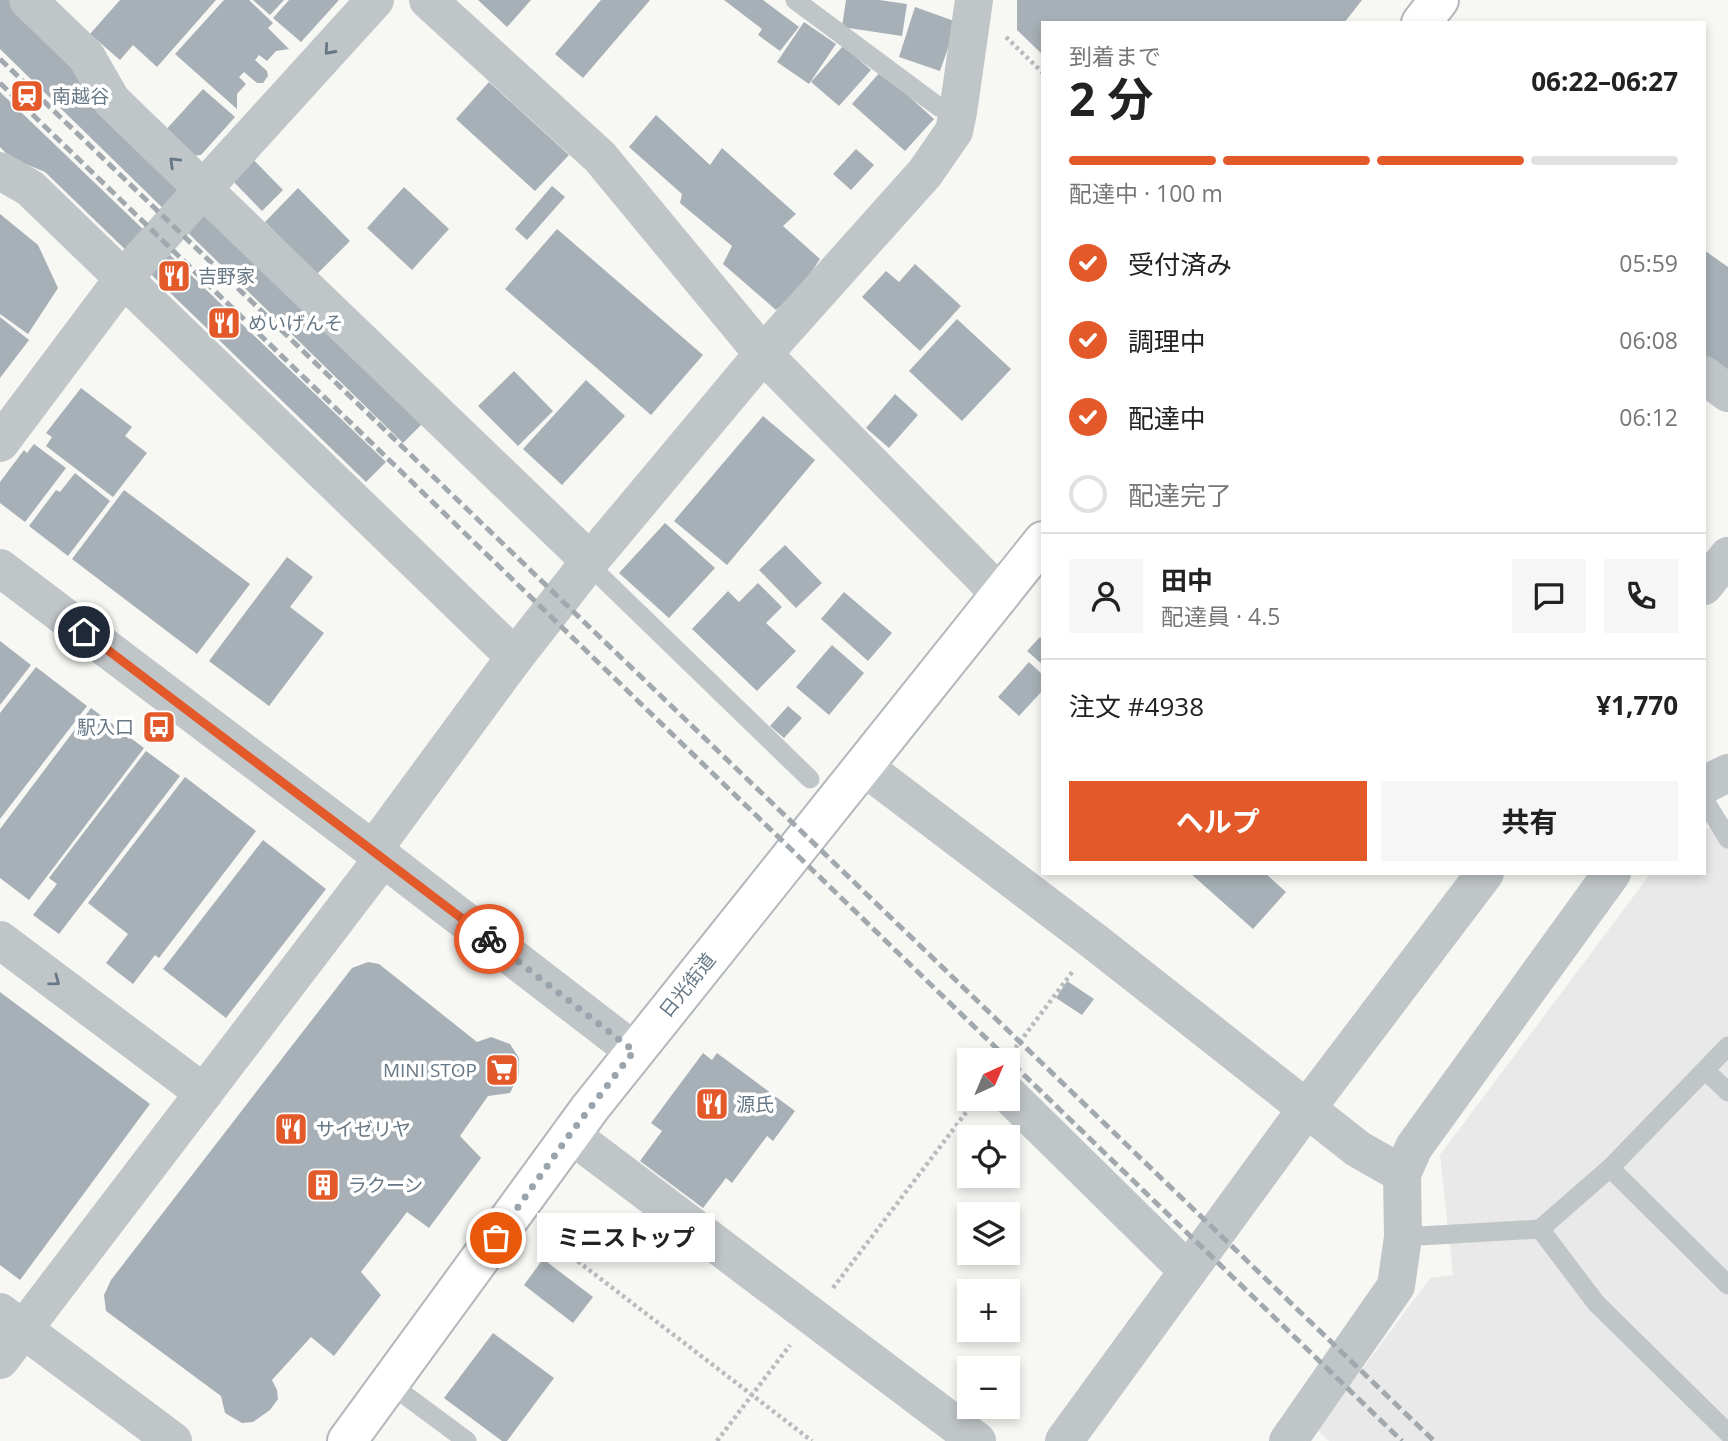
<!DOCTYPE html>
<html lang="ja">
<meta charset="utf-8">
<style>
body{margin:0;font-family:"Open Sans","Noto Sans JP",sans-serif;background:#f6f6f6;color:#222;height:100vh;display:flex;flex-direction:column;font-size:26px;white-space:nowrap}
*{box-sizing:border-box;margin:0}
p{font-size:23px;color:#767676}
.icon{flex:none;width:38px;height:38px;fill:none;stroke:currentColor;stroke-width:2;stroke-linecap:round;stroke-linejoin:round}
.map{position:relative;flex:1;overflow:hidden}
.panel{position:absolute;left:1041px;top:21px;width:665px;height:854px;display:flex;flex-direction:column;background:#fff;border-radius:0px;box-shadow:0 4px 10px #0003}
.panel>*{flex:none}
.needle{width:46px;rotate:44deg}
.tools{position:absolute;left:957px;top:1048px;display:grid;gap:14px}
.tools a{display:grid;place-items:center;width:63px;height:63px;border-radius:0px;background:#fff;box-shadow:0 4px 10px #0003;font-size:35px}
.pin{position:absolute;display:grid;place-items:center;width:60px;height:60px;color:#fff;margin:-30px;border:4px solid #fff;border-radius:50%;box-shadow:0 2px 7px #0007}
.courier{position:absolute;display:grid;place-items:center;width:70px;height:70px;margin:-35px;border:5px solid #e35929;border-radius:50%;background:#fff;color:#222;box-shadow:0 2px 9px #0007}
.bubble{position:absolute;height:49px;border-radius:0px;background:#fff;box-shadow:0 4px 10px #0003;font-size:23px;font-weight:700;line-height:49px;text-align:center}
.summary em{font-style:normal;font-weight:700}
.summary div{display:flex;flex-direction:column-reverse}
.summary{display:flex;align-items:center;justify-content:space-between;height:119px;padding:0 28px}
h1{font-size:46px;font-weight:700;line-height:52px}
.bar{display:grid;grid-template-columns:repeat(4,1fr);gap:10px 7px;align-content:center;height:84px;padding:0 28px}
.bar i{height:9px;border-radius:5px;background:#e0e0e0}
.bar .active{background:#e35929}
.bar p{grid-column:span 4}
.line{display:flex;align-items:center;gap:18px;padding:0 28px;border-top:2px solid #e0e0e0}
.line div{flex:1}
.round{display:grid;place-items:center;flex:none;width:74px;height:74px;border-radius:0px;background:#f6f6f6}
ol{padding:0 28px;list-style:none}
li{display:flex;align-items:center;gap:21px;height:77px}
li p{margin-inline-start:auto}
li .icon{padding:7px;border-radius:50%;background:#e35929;color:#fff;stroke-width:4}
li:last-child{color:#767676}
li i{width:38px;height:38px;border:4px solid #e0e0e0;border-radius:50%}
.button{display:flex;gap:14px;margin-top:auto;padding:14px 28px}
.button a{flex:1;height:80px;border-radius:0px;background:#e35929;color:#fff;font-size:28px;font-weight:700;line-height:80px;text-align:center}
.button a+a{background:#f6f6f6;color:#222}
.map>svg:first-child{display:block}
.built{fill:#e8e9e8}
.building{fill:#a7b0b6}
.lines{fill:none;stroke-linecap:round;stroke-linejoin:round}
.primary-casing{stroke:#b2b7bb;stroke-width:42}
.path{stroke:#b8bcbf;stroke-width:4.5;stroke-dasharray:3.5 3.5;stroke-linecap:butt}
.service{stroke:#c0c5c8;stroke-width:19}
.minor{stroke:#c0c5c8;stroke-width:38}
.tertiary{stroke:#c0c5c8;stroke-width:38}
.primary{stroke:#fff;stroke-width:38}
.rail{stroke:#a1a8ae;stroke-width:5;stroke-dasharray:10 5;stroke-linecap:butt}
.oneway{stroke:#667785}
.done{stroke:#99a4ac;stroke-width:7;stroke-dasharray:0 12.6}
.route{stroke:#e35929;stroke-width:9}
.labels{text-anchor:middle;stroke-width:7;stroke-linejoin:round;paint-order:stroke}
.poi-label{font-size:19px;fill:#667785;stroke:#fff;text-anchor:start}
.street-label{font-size:19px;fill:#667785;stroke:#fff}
</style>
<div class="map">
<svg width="1728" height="1441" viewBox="0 0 1728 1441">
<rect width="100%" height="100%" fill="#f7f7f4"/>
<path class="built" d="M1728,817V1441H1329L1317,1430L1430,1278L1453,1275L1440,1155L1651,873H1704L1705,830Z"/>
<g class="building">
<path d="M0,0H13L425,421L403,443L0,49Z"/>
<path d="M120,0H216L157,67L133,45L120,60L90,34Z"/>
<path d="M224,0H249L273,23L268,28L289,49L276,51L267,61L259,55L255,60L267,71L268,76L263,83H257L244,72L239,77L246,84L237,94V109L175,54Z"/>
<path d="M253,0H284L270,15Z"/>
<path d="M289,0H339L301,42L273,18Z"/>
<path d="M478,0H531L507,27Z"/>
<path d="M601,0H650L583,78L555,54Z"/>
<path d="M724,0H763L799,27L780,51L758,35L762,29Z"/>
<path d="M846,0H879L907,4L902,36L842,27Z"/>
<path d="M1017,0H1362L1344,23H1043V55L1017,30Z"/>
<path d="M915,7L957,22L940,71L899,57Z"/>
<path d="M804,22L836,44L809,84L777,62Z"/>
<path d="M843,46L871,70L839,106L811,82Z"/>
<path d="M881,71L934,119L905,151L852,104Z"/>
<path d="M489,82L569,155L535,191L456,119Z"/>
<path d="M203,89L235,117L201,155L189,156L163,133Z"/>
<path d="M0,92L386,462L366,482L45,172L11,158L0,147Z"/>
<path d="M656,115L710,165L722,148L796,214L783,226L820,259L801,288L776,310L723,264L732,246L680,203L682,194L629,147Z"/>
<path d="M856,149L874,165L851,190L833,174Z"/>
<path d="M248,154L283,190L262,211L227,175Z"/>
<path d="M552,186L565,197L527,240L515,229Z"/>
<path d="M404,187L449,229L412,270L367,228Z"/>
<path d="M298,188L350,241L317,274L265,222Z"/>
<path d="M0,214L38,245L58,288L28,334L0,314Z"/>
<path d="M557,229L703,355L651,415L505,289Z"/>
<path d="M1704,250L1728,267V372L1704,355Z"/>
<path d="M915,264L961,306L920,351L862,297L886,271L899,282Z"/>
<path d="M0,317L29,340L0,378Z"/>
<path d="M957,319L1011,369L962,421L909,371Z"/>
<path d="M514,371L553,411L518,446L478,406Z"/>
<path d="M586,380L625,416L562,485L523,449Z"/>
<path d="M81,388L132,427L125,436L147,453L113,497L46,446L52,437L46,433Z"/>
<path d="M895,394L918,415L889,448L866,428Z"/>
<path d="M763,416L815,460L727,565L674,521Z"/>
<path d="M34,444L66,468L25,522L0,503V482L24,450L27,453Z"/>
<path d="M75,473L110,501L68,556L29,526L56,490L60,492Z"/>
<path d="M124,490L250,584L197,654L72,559Z"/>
<path d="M665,523L715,568L669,618L619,573Z"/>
<path d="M785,545L822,583L796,608L759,570Z"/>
<path d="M287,557L313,577L290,607L324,633L269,706L209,661Z"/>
<path d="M758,583L782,607L766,623L796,651L757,691L692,629L728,591L739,602Z"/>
<path d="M844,592L892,633L868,661L821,619Z"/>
<path d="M1040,637L1043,640V665L1027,651Z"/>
<path d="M0,641L31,665L0,705Z"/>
<path d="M832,645L864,673L829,715L796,687Z"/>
<path d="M1029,662L1043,675V690L1019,716L998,697Z"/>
<path d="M36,667L87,706L0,819V713Z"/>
<path d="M788,706L802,718L784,738L770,726Z"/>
<path d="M91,708L144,748L29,900L0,878V829Z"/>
<path d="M146,751L180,776L59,934L33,915L57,884L49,878Z"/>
<path d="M185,777L256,831L159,958L155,955L133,984L106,963L128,934L88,903Z"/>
<path d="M263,840L326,889L226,1018L163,969Z"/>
<path d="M1190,873H1265L1286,892L1253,929Z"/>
<path d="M368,962L379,964L477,1042L491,1037L510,1044L519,1058V1075L510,1093L488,1096L460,1136L481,1158L429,1228L407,1212L361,1272L381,1295L334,1356L311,1337L272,1380L277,1390L278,1399L270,1410L253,1422L242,1423L225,1413L221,1396L106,1311L104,1295L111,1280L352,968Z"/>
<path d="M1067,981L1094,999L1082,1015L1056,998Z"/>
<path d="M0,992L150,1104L20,1280L0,1265Z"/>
<path d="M703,1053L712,1060L717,1053L795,1111L773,1141L767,1136L732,1183L726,1178L703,1208L640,1161L662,1131L651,1123Z"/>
<path d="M543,1259L593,1297L573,1323L524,1285Z"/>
<path d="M493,1333L554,1378L507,1441H502L444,1398Z"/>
</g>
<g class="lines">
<defs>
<g id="primary">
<path d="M1421,23L1439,0"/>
<path d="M347,1441L590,1108L1043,541"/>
</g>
</defs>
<use href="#primary" class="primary-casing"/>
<g class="path">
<path d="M1006,37L1043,73"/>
<path d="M1007,1059L1073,971"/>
<path d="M550,1240L812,1441"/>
<path d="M833,1288L974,1102"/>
<path d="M717,1441L790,1345"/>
</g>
<g class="service">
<path d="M795,0L939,107L958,112"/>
<path d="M588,564L810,779"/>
<path d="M1704,799L1728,839"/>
<path d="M1705,1070L1728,1092"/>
<path d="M1610,1168L1728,1285"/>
<path d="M1540,1229L1596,1303L1728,1433"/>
<path d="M1403,1237L1540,1229L1610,1168L1728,1046"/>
<path d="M390,1384L467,1441"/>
</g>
<g class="minor">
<path d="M28,0L86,56L112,101L203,189L375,0"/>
<path d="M0,171L30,188L515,657"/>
<path d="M123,279L203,189L590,561"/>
<path d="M763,354L1001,595"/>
<path d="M1704,375L1728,393"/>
<path d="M863,766L1095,942L1358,1149L1402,1174"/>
<path d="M0,940L204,1093"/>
<path d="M1008,1094L1188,1271"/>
<path d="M570,1134L977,1441"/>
</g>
<g class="tertiary">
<path d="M428,0L600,157L763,354"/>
<path d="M0,443L123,279"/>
<path d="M0,568L373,850L634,1051"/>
<path d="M1704,586L1728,556"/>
<path d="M1704,785L1728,773"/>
<path d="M373,850L515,657L590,561L763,354L925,173L954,131L958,112L974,0"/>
<path d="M0,1312L173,1441"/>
<path d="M0,1360L383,858"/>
<path d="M1064,1441L1307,1108L1485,873"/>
<path d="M1288,1441L1396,1286L1403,1237L1402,1174L1414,1147L1612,873"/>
</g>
<use href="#primary" class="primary"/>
<g class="rail">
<path d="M0,59L1434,1441"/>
<path d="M0,83L1402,1441"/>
</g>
</g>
<defs><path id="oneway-chevron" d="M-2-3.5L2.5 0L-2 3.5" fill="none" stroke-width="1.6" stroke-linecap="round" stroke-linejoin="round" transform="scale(1.75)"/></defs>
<g class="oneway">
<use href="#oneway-chevron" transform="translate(329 50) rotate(132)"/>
<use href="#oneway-chevron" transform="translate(174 162) rotate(-136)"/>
<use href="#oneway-chevron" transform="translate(55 981) rotate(37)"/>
</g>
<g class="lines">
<path class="done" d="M489,939L634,1051L570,1134L496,1238"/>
<path class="route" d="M84,632L489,939"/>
</g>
<defs>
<symbol id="station-square" viewBox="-11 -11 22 22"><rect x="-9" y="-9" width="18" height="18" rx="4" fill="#e35929" stroke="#fff"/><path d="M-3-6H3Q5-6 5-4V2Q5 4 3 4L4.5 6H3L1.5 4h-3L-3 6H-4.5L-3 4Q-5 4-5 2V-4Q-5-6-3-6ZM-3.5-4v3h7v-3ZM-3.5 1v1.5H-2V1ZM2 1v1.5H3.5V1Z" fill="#fff"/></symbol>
<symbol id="restaurant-square" viewBox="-11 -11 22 22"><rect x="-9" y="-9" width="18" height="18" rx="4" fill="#e35929" stroke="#fff"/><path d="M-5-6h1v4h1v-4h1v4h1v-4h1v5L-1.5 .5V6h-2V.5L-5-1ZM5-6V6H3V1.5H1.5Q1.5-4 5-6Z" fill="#fff"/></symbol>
<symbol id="bus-square" viewBox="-11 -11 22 22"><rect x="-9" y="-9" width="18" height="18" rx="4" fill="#e35929" stroke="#fff"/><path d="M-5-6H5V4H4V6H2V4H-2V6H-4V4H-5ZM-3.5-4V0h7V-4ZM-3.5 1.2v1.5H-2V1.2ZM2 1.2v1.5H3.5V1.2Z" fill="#fff"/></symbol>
<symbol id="supermarket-square" viewBox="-11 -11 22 22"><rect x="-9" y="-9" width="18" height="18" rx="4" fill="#e35929" stroke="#fff"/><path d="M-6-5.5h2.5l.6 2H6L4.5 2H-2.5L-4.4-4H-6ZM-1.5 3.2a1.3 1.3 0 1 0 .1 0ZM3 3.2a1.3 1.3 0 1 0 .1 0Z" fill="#fff"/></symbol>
<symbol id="building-square" viewBox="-11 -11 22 22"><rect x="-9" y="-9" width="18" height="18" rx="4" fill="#e35929" stroke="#fff"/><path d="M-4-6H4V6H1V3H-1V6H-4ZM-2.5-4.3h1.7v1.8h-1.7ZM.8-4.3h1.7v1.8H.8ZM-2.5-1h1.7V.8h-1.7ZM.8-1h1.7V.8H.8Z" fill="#fff"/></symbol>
</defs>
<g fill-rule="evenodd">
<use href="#station-square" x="8" y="77" width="38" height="38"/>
<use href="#restaurant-square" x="155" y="257" width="38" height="38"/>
<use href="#restaurant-square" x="205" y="304" width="38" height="38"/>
<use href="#bus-square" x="140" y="708" width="38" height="38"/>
<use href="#supermarket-square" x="483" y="1051" width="38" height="38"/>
<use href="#restaurant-square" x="693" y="1085" width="38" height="38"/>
<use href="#restaurant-square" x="272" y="1110" width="38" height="38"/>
<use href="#building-square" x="304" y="1166" width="38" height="38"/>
</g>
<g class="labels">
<g class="poi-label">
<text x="52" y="103">南越谷</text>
<text x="198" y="283">吉野家</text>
<text x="248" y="330">めいげんそ</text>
<text x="134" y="734" text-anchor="end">駅入口</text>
<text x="477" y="1077" text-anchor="end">MINI STOP</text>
<text x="736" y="1111">源氏</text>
<text x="316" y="1136">サイゼリヤ</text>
<text x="348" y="1192">ラクーン</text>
</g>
<g class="street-label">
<text transform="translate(687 985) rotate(-51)" y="7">日光街道</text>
</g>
</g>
</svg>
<div class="tools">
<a><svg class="needle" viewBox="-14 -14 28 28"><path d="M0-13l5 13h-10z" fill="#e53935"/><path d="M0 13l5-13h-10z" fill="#767676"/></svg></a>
<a><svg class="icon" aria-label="locate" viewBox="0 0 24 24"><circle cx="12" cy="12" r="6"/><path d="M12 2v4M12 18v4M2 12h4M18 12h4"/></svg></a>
<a><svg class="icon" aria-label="layers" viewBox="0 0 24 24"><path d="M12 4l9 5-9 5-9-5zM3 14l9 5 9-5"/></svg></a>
<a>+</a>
<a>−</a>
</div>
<div class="pin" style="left:496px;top:1238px;background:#ea580c"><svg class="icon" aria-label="bag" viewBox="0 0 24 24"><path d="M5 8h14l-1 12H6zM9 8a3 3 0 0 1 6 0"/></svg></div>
<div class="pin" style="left:84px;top:632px;background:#1f2937"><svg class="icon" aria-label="home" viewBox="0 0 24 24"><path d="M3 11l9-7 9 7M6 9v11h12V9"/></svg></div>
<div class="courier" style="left:489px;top:939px"><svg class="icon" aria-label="bike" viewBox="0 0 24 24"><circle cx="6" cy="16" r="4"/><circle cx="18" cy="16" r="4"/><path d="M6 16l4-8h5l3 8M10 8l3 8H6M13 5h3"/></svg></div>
<div class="bubble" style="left:537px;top:1213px;width:178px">ミニストップ</div>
<section class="panel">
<div class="summary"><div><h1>2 分</h1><p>到着まで</p></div><em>06:22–06:27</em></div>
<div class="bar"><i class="active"></i><i class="active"></i><i class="active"></i><i></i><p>配達中 · 100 m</p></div>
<ol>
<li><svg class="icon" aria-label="check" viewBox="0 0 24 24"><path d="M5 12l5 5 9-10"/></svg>受付済み<p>05:59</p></li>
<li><svg class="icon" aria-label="check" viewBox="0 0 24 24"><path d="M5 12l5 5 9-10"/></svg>調理中<p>06:08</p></li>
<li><svg class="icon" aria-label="check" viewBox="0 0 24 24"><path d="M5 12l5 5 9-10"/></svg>配達中<p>06:12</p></li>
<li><i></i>配達完了</li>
</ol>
<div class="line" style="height:126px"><a class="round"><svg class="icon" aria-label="person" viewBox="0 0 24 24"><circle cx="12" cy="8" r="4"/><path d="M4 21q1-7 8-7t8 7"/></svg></a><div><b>田中</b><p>配達員 · 4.5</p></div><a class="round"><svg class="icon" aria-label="chat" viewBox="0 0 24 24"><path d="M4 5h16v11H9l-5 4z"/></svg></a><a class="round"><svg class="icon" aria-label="phone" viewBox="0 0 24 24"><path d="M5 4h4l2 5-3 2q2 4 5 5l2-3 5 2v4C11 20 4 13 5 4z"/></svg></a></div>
<div class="line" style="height:91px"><div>注文 #4938</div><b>¥1,770</b></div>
<div class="button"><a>ヘルプ</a><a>共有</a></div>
</section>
</div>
